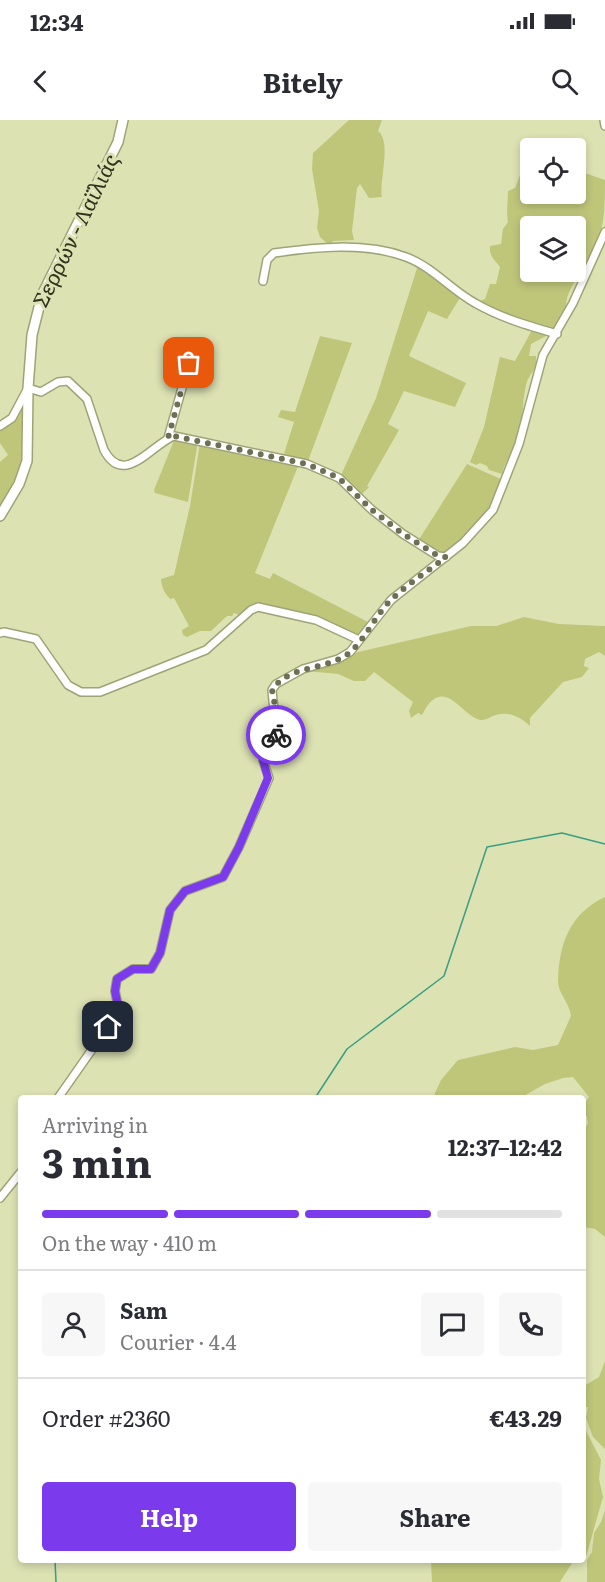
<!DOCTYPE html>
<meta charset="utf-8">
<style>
body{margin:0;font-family:Literata,serif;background:#f7f7f7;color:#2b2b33;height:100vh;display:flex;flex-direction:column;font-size:22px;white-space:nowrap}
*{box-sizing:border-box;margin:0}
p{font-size:20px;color:#7c7c81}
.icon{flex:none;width:33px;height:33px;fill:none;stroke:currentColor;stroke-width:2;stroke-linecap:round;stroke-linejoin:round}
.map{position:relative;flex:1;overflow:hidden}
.panel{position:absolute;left:18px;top:975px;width:568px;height:468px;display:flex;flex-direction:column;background:#fff;border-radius:6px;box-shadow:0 3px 9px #0003}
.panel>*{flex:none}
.controls{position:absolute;left:520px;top:18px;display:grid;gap:12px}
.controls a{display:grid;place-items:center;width:66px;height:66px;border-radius:6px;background:#fff;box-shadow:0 3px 9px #0003;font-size:30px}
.pin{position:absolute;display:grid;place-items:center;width:51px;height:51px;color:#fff;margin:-26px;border-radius:12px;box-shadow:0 3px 9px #0006}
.courier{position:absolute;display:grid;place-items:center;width:60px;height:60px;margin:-30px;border:4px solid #7c3aed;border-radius:50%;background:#fff;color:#222;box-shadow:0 2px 8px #0007}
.summary em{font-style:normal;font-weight:700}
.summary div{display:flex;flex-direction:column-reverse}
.summary{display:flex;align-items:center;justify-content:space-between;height:102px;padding:0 24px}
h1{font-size:39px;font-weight:700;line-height:45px}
.bar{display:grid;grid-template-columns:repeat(4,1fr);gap:9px 6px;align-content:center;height:72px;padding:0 24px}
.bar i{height:8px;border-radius:4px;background:#e1e1e2}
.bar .on{background:#7c3aed}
.bar p{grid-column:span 4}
.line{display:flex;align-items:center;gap:15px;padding:0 24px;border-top:2px solid #e1e1e2}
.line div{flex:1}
.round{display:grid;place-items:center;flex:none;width:63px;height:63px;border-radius:6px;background:#f7f7f7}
.button{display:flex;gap:12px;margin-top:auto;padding:12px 24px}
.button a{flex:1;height:69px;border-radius:6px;background:#7c3aed;color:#fff;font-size:24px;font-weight:700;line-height:69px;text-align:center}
.button a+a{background:#f7f7f7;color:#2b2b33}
.status{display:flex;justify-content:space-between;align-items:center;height:42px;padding:0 30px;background:#fff;direction:ltr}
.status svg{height:16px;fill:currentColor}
header{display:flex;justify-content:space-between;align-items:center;height:78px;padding:0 24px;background:#fff;font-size:27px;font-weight:700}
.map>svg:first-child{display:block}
.green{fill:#bfc67a;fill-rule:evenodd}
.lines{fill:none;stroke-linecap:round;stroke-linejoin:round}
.stream{stroke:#389e84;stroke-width:1.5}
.minor-casing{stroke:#9fa477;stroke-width:10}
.major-casing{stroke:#9fa477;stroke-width:12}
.minor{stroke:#fff;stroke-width:7}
.major{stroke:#fff;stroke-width:9}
.done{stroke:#6d7054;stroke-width:6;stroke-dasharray:0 10.8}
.route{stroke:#7c3aed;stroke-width:8}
.labels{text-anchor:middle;stroke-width:6;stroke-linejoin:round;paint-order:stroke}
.street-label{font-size:21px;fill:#313321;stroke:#dde2b3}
</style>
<div class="status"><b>12:34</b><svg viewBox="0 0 49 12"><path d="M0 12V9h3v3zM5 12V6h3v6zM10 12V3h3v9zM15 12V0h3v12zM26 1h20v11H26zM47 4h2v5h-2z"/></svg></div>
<header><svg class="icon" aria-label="back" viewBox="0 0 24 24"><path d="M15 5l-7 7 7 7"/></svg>Bitely<svg class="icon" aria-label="search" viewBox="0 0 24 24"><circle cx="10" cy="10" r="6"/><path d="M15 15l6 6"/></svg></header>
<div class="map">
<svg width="605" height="1462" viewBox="0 0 605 1462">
<rect width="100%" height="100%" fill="#dde2b3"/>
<g class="green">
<path d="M349,0H382L378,11C392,22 379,60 382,77L369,78L360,64L357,68L352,111L354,120L333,121L330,126L320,117L317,108L319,91L312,49L313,33Z"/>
<path d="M531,44V74H576V50L605,60C605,87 605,113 590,138C584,149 562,175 567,188L554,211L500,194L477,182L485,179L490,164H496L500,147C495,140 489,137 490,126L501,124L503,109L508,102C506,91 508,82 508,71L515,68L520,55ZM531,106H576V152H531Z"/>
<path d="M418,145L461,176L447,199L428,191L409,236L466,263L455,287L404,271L388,304L399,310L367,366L369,367L359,377L341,357L342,353L376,278Z"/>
<path d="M532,210L548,215L531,224L529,236H536V245C533,253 528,256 526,265C521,285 525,305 516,325C512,335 504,342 502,354L489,350L487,346L480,343L476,345L470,342L484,307L500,237L515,241Z"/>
<path d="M320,216L352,223L308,341L283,337L294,302L278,297L281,290L295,292Z"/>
<path d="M26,277L25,329L17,363L0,388V342L8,335L0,323V308C15,303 19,290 26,277Z"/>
<path d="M175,318L196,323L197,327L188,382L155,373L154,370Z"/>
<path d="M200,323L299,344L255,453L270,459L273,453L370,503L357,516L254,486L239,495L234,493L232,496H227L211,511H200L187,517L183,515L182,510L189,506L174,478L170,479C164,472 162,468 161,459L174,455L190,386Z"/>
<path d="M467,344L503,360C492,386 471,426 442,434L418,421Z"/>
<path d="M524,497L559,504L605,506V536L599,532L585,539L584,546L589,548L582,557L563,562L530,598V606C520,597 510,591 496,595C491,596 487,600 482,600C462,599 444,551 422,595L418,593L411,598L409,591L413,582L374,552L365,561H354L338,554L305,551L345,539L358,532L471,506H496Z"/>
<path d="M605,777V1117L595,1109L584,1107V1009L588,1004L587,996L584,997V984L589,977L573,957L563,958L545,964L520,978H434L435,973L441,960L458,940L515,927L533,930L558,925L571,896C570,883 558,874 558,861C559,825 569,794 605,777Z"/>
<path d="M605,1241V1329L593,1317L586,1298L588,1287H584V1266L599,1257Z"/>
<path d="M584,1307L601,1340L599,1359L603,1377L588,1430L586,1436L584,1437Z"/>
<path d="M605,1390V1462H587V1440L592,1432L594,1413L601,1402Z"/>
<path d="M431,1440H574L560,1462H432Z"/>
</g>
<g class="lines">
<g class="stream">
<path d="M315,978L347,929L444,856L487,727L562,713L605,724"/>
<path d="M55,1440L56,1462"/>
</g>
<defs>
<g id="minor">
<path d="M604,0L605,6"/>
<path d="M263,161L267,140L274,133C316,127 365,122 406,137C433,147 451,170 475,183C501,198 529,206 557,214"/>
<path d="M0,306L12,298L28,268L41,272L58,262L68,261L87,279L104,330C124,368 152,324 174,316L307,344L339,358L372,390L403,414L438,436L446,437"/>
<path d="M168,318L189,243"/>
<path d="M0,513L4,512L36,519L68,565L81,572H100L206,530L251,490L258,487L316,500L359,520"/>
<path d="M58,978L119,891L115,871L117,859L133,849H151L160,833L170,790L185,771L223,757L239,727L269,658L263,640C284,604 274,606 272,570L276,564L303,549L338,539L350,532L391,480L463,423L493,390L519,324L543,235L573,183L605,112"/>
<path d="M0,1078L21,1052"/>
</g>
<path id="major" d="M0,396L19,364L27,341L28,268L32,215L42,175L118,22L123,0"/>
</defs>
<use href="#minor" class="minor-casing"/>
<use href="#major" class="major-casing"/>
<use href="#minor" class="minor"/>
<use href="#major" class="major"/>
</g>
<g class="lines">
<path class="done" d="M189,243L168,318L174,316L307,344L339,358L372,390L403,414L438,436L446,437C428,451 408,464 392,479C375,495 366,519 349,533C327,551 289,544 272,570L278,602L276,615"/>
<path class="route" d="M108,907L119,891L115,871L117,859L133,849H151L160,833L170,790L185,771L223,757L239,727L268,658L263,640L276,615"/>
</g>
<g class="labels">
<g class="street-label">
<text transform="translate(76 111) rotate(-64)" y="7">Σερρών - Λαϊλιάς</text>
</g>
</g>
</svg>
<div class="controls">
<a><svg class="icon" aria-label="locate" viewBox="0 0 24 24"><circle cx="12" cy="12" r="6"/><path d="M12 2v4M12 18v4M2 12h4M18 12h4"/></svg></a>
<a><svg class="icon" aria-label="layers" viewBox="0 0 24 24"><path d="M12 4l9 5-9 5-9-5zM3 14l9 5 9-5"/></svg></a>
</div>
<div class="pin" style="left:189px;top:243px;background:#ea580c"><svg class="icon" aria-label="bag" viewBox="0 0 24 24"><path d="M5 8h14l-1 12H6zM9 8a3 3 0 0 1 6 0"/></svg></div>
<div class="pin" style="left:108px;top:907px;background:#1f2937"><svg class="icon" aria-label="home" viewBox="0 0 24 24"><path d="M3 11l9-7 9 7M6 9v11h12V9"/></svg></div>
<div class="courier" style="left:276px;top:615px"><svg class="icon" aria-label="bike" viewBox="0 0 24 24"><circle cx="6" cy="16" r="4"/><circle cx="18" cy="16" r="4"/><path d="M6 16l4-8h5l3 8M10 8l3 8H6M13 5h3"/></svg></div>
<section class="panel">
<div class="summary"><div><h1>3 min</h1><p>Arriving in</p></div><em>12:37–12:42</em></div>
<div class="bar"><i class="on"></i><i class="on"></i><i class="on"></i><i></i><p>On the way · 410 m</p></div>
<div class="line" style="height:108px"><a class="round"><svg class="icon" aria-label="person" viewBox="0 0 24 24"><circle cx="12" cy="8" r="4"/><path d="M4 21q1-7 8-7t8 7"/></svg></a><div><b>Sam</b><p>Courier · 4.4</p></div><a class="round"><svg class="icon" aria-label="chat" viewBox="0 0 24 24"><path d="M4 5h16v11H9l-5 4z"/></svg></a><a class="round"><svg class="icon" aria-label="phone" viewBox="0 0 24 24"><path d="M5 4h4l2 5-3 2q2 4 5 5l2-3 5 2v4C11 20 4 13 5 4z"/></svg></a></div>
<div class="line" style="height:78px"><div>Order #2360</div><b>€43.29</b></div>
<div class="button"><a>Help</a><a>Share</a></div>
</section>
</div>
